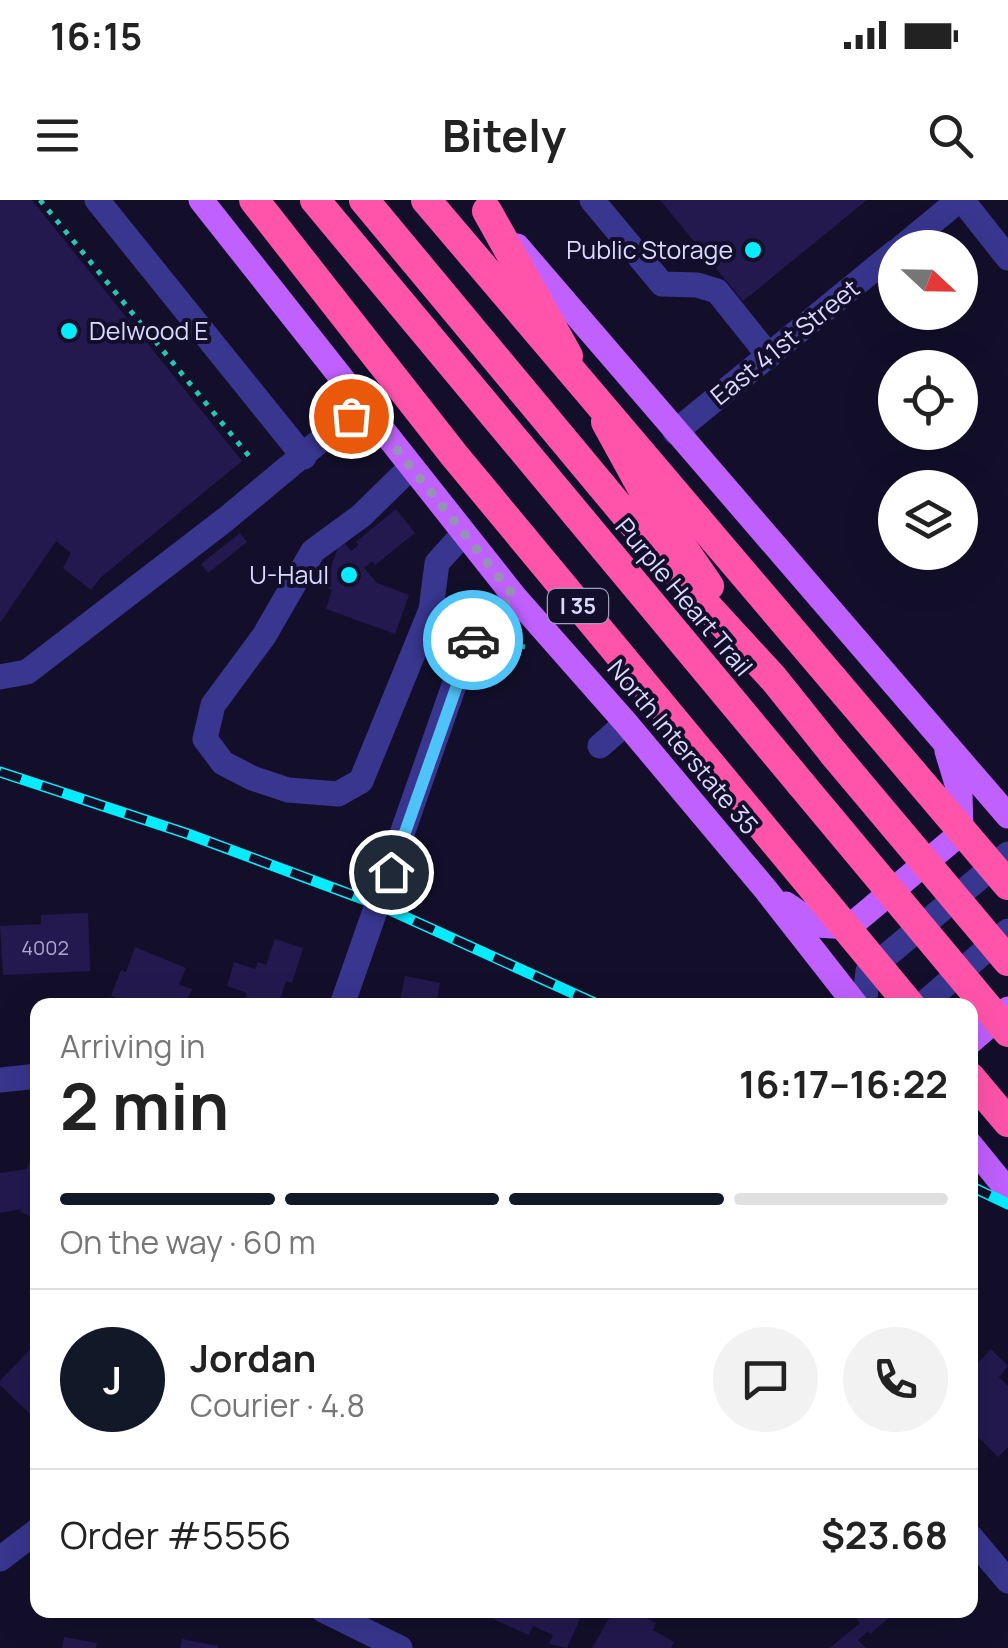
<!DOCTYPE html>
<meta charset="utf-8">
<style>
body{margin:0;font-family:Manrope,sans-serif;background:#f2f2f2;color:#222;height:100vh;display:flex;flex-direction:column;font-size:38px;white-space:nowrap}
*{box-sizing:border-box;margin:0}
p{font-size:32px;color:#767676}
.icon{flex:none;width:55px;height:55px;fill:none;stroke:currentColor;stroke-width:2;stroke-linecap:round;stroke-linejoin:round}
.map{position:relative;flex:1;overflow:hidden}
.sheet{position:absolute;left:30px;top:798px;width:948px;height:620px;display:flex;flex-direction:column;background:#fff;border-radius:20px;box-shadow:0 10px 40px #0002}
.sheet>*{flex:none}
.needle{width:65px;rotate:112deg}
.buttons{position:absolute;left:878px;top:30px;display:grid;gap:20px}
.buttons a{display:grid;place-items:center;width:100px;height:100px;border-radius:50%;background:#fff;box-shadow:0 10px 40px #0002;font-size:50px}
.pin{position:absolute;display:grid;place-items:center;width:85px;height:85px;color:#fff;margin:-42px;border:5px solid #fff;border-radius:50%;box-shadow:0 2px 10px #0007}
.courier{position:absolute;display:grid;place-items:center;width:100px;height:100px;margin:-50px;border:8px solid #4fc3f7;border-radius:50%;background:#fff;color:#222;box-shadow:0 2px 12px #0007}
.head em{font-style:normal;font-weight:700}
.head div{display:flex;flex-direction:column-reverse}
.head{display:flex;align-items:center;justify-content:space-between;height:170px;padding:0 30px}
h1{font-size:65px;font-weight:700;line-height:75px}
.bar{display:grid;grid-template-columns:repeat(4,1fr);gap:15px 10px;align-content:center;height:120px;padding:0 30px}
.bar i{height:12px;border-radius:8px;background:#e0e0e0}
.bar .active{background:#111827}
.bar p{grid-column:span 4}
.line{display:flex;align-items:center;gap:25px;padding:0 30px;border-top:2px solid #e0e0e0}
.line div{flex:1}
.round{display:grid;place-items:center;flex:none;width:105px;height:105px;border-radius:52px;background:#f2f2f2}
.status{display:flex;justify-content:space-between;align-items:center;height:70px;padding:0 50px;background:#fff;direction:ltr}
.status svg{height:28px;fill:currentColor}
header{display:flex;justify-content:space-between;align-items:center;height:130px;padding:0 30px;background:#fff;font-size:45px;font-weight:700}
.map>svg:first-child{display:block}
.building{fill:#23194e}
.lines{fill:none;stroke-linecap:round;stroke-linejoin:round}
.path{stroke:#27c5b8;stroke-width:5;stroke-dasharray:5 8;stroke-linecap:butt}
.minor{stroke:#38368e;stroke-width:25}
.major{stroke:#c060ff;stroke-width:25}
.highway{stroke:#ff54aa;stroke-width:30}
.rail-casing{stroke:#05ecff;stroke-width:11}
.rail{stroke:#130f2b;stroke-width:8;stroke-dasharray:22;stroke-linecap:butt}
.highway-bridge{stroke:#ff54aa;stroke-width:30}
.done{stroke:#9692b5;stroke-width:10;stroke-dasharray:0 18}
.route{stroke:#4fc3f7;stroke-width:12}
.poi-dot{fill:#05ecff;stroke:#130f2b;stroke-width:4}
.labels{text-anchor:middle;stroke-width:8;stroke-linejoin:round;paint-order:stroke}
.number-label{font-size:20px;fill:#aea9d3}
.shield{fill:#130f2b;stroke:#a09cbf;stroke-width:2.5}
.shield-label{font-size:22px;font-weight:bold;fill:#dcd9ff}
.poi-label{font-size:25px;fill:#dcd9ff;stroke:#130f2b;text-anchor:end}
.street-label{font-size:25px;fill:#dcd9ff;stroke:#130f2b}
</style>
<div class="status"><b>16:15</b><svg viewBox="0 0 49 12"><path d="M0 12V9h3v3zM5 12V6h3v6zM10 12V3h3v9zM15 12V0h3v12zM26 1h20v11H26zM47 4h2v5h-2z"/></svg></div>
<header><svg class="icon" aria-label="menu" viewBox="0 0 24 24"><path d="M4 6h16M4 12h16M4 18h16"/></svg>Bitely<svg class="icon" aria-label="search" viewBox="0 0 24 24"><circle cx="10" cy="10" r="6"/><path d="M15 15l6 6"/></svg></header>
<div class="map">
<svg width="1008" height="1448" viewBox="0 0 1008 1448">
<rect width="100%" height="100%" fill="#130f2b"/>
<g class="building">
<path d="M0,0H32L242,261L100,378L91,390L63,368L71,353L56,341L0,423Z"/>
<path d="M660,0H867L743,101Z"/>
<path d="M396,309L415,333L375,365L372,361L364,368L377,383L409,395L395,434L326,409L332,390L324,387L341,339L351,351L359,345L356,342Z"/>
<path d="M240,333L247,342L208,373L201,364Z"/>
<path d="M88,713L90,771L3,775L0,726L41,724V715Z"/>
<path d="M275,739L303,748L292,783L286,781L278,805H243L247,793L227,786L234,762L255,769L258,762L266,765Z"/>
<path d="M135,747L186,768L179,785L192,789L185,805H134L111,796L121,770L126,772Z"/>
<path d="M405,776L440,783L436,805H399Z"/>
<path d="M31,958L38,961V1020L20,1012L22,1009L0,1013V973L27,969Z"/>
<path d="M38,1141V1208L31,1215L0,1185V1181Z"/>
<path d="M991,1149L1008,1166L999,1177L1008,1186V1247L998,1257L970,1229V1159L972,1157L978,1163Z"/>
<path d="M497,1410H584L567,1448L549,1444L553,1435L533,1426L529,1435L493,1419Z"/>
<path d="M614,1410L628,1415L632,1410L656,1423L653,1430L674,1442L671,1448H592Z"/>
<path d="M849,1410H898L870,1434L868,1431L858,1440L866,1448H830L860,1423Z"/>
<path d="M64,1437L97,1443L96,1448H62Z"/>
<path d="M182,1439L218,1446V1448H180Z"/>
</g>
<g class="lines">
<g class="path">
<path d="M40,0L249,256"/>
<path d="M497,451L515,445L525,447"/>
</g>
<g class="minor">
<path d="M97,0L304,257"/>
<path d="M592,0L662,84L697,85L717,91L769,156"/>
<path d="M962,0L1008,58"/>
<path d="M901,48L959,0"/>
<path d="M675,232L895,52"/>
<path d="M411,267L361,316L313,351L264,436L213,505L205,539L223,563L252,578L288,590L338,594L361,581L431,410L437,363L464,333"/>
<path d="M0,477L27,472L226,319L362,206"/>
<path d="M600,546L626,523"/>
<path d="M342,805L465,454L487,419L514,396"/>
<path d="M864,805L868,771L1008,654"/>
<path d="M922,805L1008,731"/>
<path d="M0,880L38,876"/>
<path d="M970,1336L1008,1381"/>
<path d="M0,1359L38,1330"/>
<path d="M323,1410L400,1448"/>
</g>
<g class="major">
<path d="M201,0L514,396L626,523L766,690L856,805"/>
<path d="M517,46L1008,616"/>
<path d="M786,704L817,725L849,727L961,633L960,594L947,551"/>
<path d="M970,842L1008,809"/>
<path d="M970,944L1008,991"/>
</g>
<g class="highway">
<path d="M315,0L801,584"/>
<path d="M364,0L650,344L774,479L834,554"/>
<path d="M487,11L568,156"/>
<path d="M606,222L645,293L709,386"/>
<path d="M970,877L1008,922"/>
</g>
<defs>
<g id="rail">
<path d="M0,572L188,634L379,705L599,805"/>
<path d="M970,986L1008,1004"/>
</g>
</defs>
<use href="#rail" class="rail-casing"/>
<use href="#rail" class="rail"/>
<g class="highway-bridge">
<path d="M254,0L454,255L910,805"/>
<path d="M426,0L1008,685"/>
<path d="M834,554L1008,761"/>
<path d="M801,584L1008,832"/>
</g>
</g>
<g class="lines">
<path class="done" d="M351,216L362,206L514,396L488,419L473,440"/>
<path class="route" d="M391,672L473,440"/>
</g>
<g class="poi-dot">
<circle cx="753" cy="50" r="10"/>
<circle cx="69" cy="131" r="10"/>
<circle cx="349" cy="375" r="10"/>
</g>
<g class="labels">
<g class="number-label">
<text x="45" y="755">4002</text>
</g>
<rect class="shield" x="548" y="389" width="60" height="34" rx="8"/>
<g class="shield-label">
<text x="578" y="414">I 35</text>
</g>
<g class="poi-label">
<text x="733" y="59">Public Storage</text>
<text x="89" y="140" text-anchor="start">Delwood E</text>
<text x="329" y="384">U-Haul</text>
</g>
<g class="street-label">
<text transform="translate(785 142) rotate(-39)" y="9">East 41st Street</text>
<text transform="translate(684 397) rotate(50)" y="9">Purple Heart Trail</text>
<text transform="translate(683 547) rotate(50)" y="9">North Interstate 35</text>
</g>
</g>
</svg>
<div class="buttons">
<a><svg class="needle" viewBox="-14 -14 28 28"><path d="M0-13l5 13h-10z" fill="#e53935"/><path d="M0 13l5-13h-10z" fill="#767676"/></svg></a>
<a><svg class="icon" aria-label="locate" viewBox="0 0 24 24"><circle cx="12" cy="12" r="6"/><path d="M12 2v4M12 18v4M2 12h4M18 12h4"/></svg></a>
<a><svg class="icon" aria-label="layers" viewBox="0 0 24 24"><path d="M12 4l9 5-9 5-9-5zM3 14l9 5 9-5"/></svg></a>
</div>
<div class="pin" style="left:351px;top:216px;background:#ea580c"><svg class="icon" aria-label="bag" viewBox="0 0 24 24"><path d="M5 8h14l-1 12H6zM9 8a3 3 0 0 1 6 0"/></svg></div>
<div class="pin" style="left:391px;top:672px;background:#1f2937"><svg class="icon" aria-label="home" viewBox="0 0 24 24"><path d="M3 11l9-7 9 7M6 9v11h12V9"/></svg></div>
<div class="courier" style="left:473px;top:440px"><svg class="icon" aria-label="car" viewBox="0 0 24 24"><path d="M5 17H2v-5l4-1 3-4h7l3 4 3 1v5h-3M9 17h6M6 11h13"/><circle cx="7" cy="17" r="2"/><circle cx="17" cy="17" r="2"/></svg></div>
<section class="sheet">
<div class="head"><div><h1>2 min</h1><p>Arriving in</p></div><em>16:17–16:22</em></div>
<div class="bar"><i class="active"></i><i class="active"></i><i class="active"></i><i></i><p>On the way · 60 m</p></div>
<div class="line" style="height:180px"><b class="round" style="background:#111827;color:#fff">J</b><div><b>Jordan</b><p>Courier · 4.8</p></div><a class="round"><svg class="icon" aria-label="chat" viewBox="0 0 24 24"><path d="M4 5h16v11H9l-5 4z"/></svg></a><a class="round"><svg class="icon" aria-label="phone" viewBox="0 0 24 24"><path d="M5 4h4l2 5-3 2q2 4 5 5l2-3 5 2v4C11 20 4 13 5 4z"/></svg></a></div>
<div class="line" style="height:130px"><div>Order #5556</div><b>$23.68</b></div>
</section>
</div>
